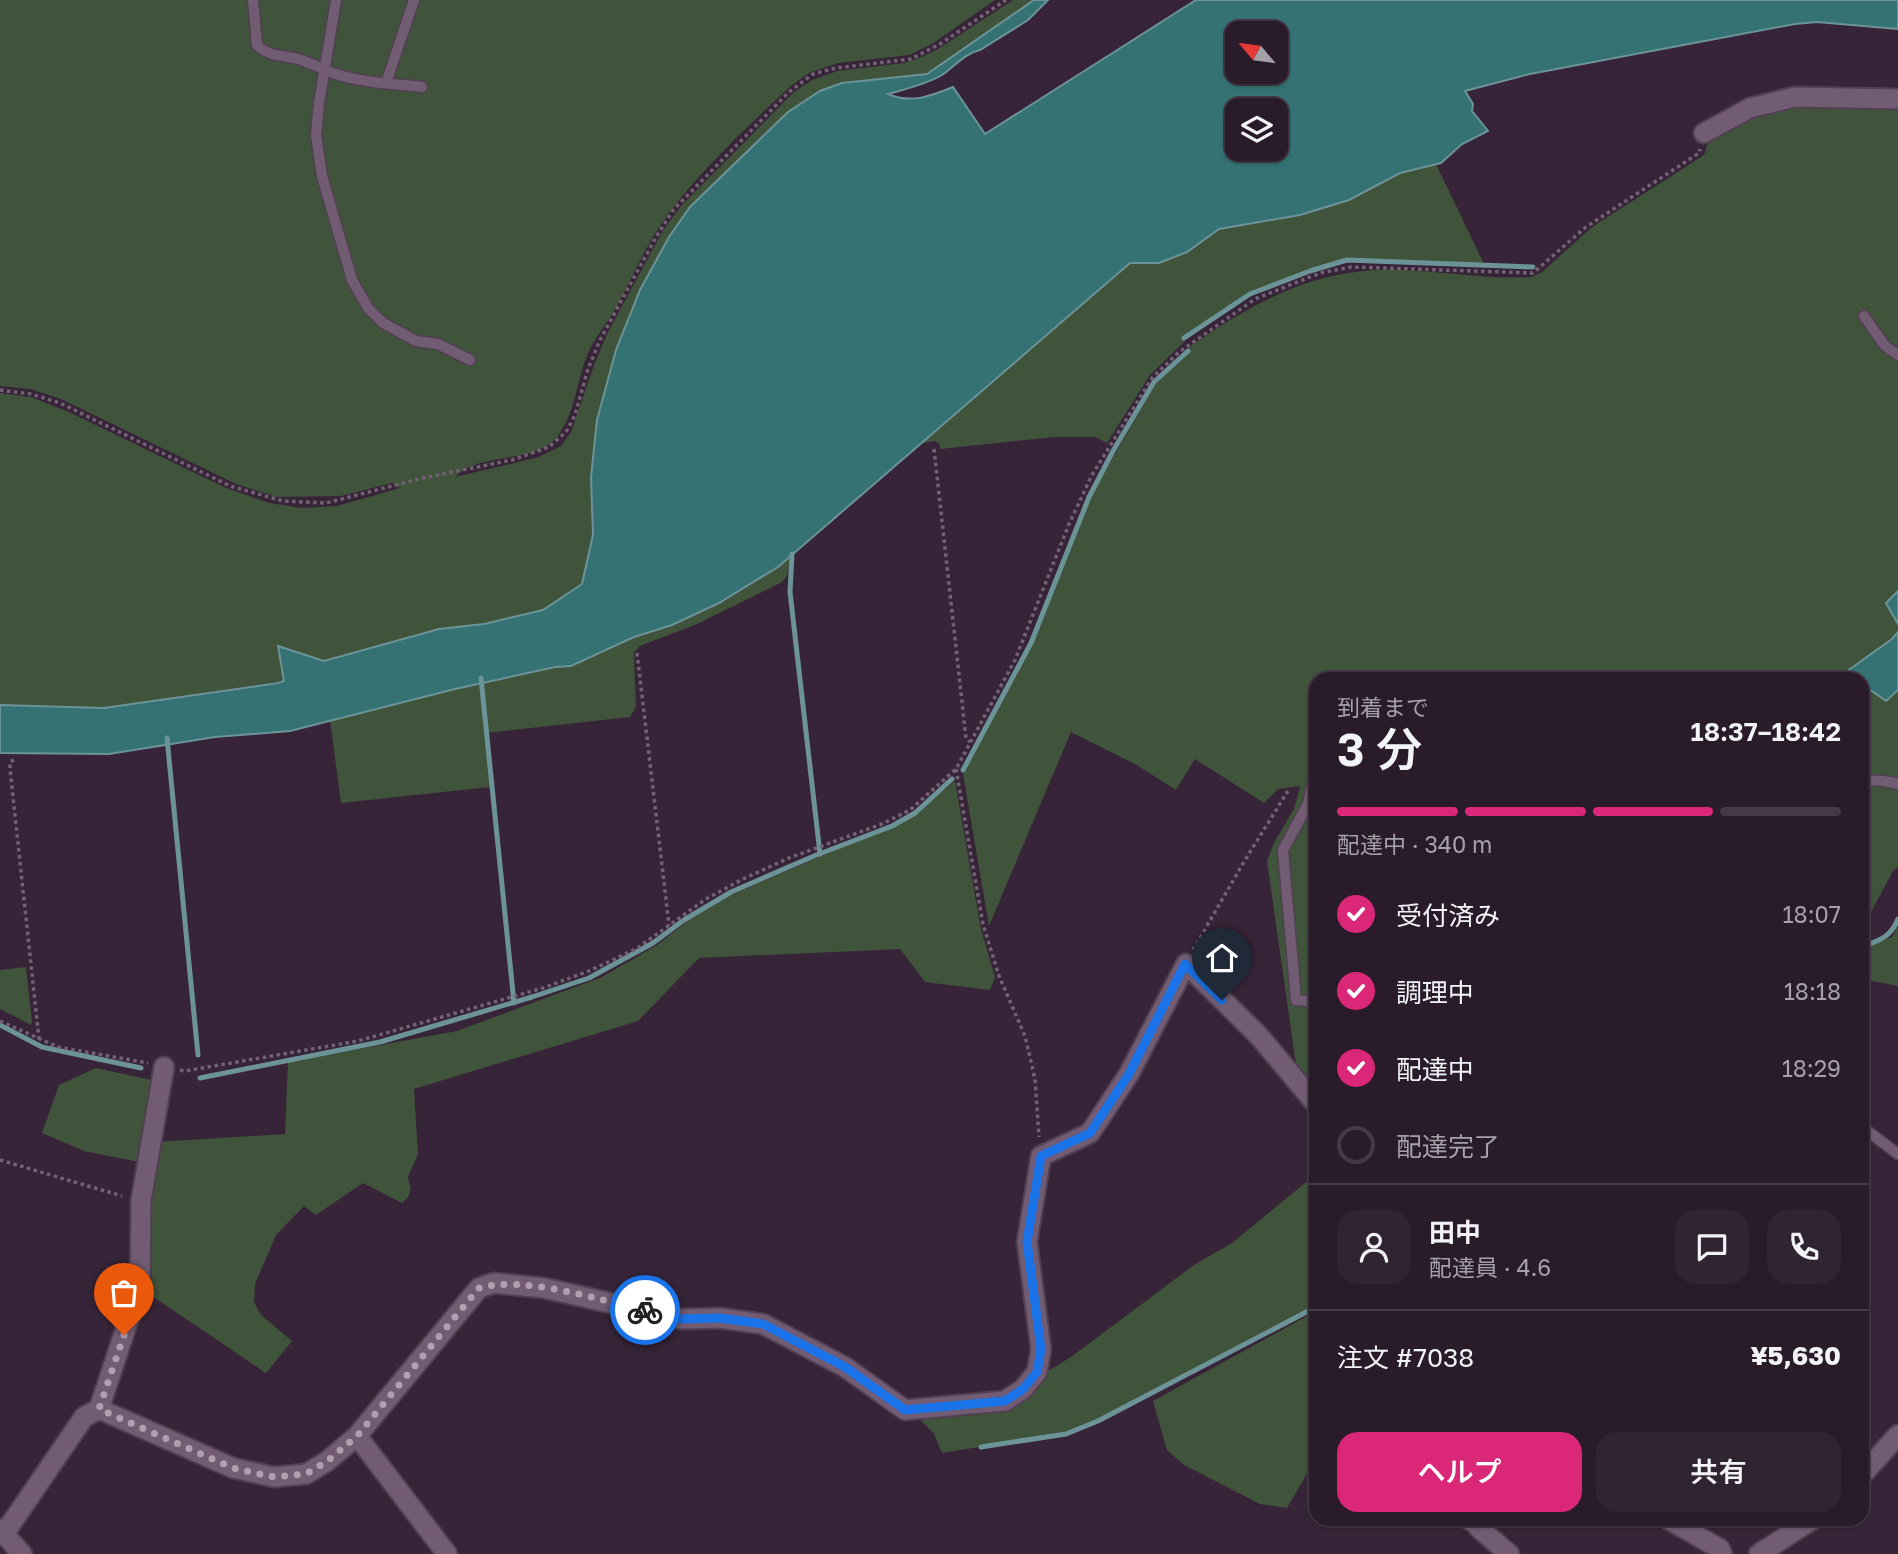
<!DOCTYPE html>
<html lang="ja">
<meta charset="utf-8">
<style>
body{margin:0;font-family:"Golos Text","Noto Sans JP",sans-serif;background:#312432;color:#f1f3f6;height:100vh;display:flex;flex-direction:column;font-size:26px;white-space:nowrap}
*{box-sizing:border-box;margin:0}
p{font-size:23px;color:#a5a1a8}
.icon{flex:none;width:38px;height:38px;fill:none;stroke:currentColor;stroke-width:2;stroke-linecap:round;stroke-linejoin:round}
.map{position:relative;flex:1;overflow:hidden}
.side{position:absolute;left:1309px;top:672px;width:560px;height:854px;display:flex;flex-direction:column;background:#291b2a;border-radius:21px;box-shadow:0 2px 5px #0004,0 0 0 2px #453947}
.side>*{flex:none}
.needle{width:46px;rotate:299deg}
.buttons{position:absolute;left:1225px;top:21px;display:grid;gap:14px}
.buttons a{display:grid;place-items:center;width:63px;height:63px;border-radius:14px;background:#291b2a;box-shadow:0 2px 5px #0004,0 0 0 2px #453947;font-size:35px}
.pin{position:absolute;display:grid;place-items:center;width:60px;height:60px;color:#fff;margin:-72px -30px;border-radius:50% 50% 50% 0;rotate:-45deg;box-shadow:0 0 7px #0007}
.pin .icon{rotate:45deg}
.courier{position:absolute;display:grid;place-items:center;width:70px;height:70px;margin:-35px;border:5px solid #1a73e8;border-radius:50%;background:#fff;color:#222;box-shadow:0 2px 9px #0007}
.summary em{font-style:normal;font-weight:600}
.summary div{display:flex;flex-direction:column-reverse}
.summary{display:flex;align-items:center;justify-content:space-between;height:119px;padding:0 28px}
h1{font-size:46px;font-weight:600;line-height:52px}
.bar{display:grid;grid-template-columns:repeat(4,1fr);gap:10px 7px;align-content:center;height:84px;padding:0 28px}
.bar i{height:9px;border-radius:5px;background:#453947}
.bar .selected{background:#db2777}
.bar p{grid-column:span 4}
.line{display:flex;align-items:center;gap:18px;padding:0 28px;border-top:2px solid #453947}
.line div{flex:1}
.round{display:grid;place-items:center;flex:none;width:74px;height:74px;border-radius:21px;background:#312432}
ol{padding:0 28px;list-style:none}
li{display:flex;align-items:center;gap:21px;height:77px}
li p{margin-inline-start:auto}
li .icon{padding:7px;border-radius:50%;background:#db2777;color:#fff;stroke-width:4}
li:last-child{color:#a5a1a8}
li i{width:38px;height:38px;border:4px solid #453947;border-radius:50%}
.button{display:flex;gap:14px;margin-top:auto;padding:14px 28px}
.button a{flex:1;height:80px;border-radius:21px;background:#db2777;color:#fff;font-size:28px;font-weight:600;line-height:80px;text-align:center}
.button a+a{background:#312432;color:#f1f3f6}
.map>svg:first-child{display:block}
.green{fill:#40533b}
.water{fill:#347273;stroke:#6c9498;stroke-width:2;fill-rule:evenodd}
.lines{fill:none;stroke-linecap:round;stroke-linejoin:round}
.stream{stroke:#6c9498;stroke-width:5}
.service-casing{stroke:#504051;stroke-width:13}
.minor-casing{stroke:#504051;stroke-width:23}
.tertiary-casing{stroke:#504051;stroke-width:23}
.path{stroke:#736274;stroke-width:3.5;stroke-dasharray:3.5 3.5;stroke-linecap:butt}
.service{stroke:#725c73;stroke-width:10}
.minor{stroke:#725c73;stroke-width:19}
.tertiary{stroke:#725c73;stroke-width:19}
.done{stroke:#afa0b0;stroke-width:7;stroke-dasharray:0 12.6}
.route{stroke:#1a73e8;stroke-width:9}
</style>
<div class="map">
<svg width="1898" height="1554" viewBox="0 0 1898 1554">
<rect width="100%" height="100%" fill="#372438"/>
<g class="green">
<path d="M0,0H995L932,44L909,55L838,63L809,73L791,86C751,123 701,170 669,213C648,241 635,272 619,302C611,318 599,332 591,347C577,373 577,412 557,437C534,465 479,451 455,477L539,457L561,446L571,432L594,365L608,332L662,232L681,206L794,92L812,80L837,71L904,63L922,57L938,49L1013,0H1034L927,74L842,83L820,91L788,112L690,207L669,237L640,290L616,351L597,420L591,477L593,535L582,583L543,610L484,624L439,629L323,661L278,646L284,681L104,708L0,705V393L31,397L69,412L226,488L270,503L301,508L337,506L400,488L392,483L341,496L277,497L236,484L61,399L30,389L0,386Z"/>
<path d="M1791,105L1898,107V867L1893,871L1871,912L1862,915V679H1316V1086L1296,1065L1267,861L1274,843L1294,809L1300,786L1278,789L1264,803L1195,759L1176,790L1135,764L1071,732L989,926L963,774L1031,647L1094,490L1155,385L1171,367L1190,351L1189,347C1247,307 1303,274 1375,270C1427,268 1479,280 1531,277L1541,273L1592,227L1704,155L1709,139L1747,121Z"/>
<path d="M1436,164L1485,266L1347,260L1310,271L1250,294L1184,338L1185,341L1150,375L1107,443L1095,437H1055L940,449V445L935,441L922,443L1130,262L1159,263L1187,252L1219,229L1300,215L1349,200L1400,173Z"/>
<path d="M790,556L787,576L782,582L697,624L640,646L634,653L636,707L630,717L486,733L490,787L341,803L330,720L455,689L555,667C582,665 606,649 631,639C644,633 659,630 672,625C713,609 757,585 790,556Z"/>
<path d="M955,781L981,929L995,977L990,990L925,982L900,949L699,958L638,1021L414,1089L418,1154L408,1177L411,1189L408,1197L402,1203L363,1183L316,1215L304,1206L276,1235L255,1284L254,1302L261,1315L292,1341L266,1373L146,1292L147,1193L155,1142L285,1134L288,1062L457,1031L602,977L657,945L693,917L726,897L908,819Z"/>
<path d="M1898,926V986L1862,979V949L1892,937Z"/>
<path d="M26,967L32,1022L31,1025L0,1009V970Z"/>
<path d="M96,1068L156,1081L144,1163L84,1151L42,1133L59,1085Z"/>
<path d="M1316,1174V1305L1144,1399L1067,1433L942,1453L934,1434L916,1415L1025,1395L1037,1389L1040,1376L1071,1357L1194,1265L1232,1243Z"/>
<path d="M1316,1311V1458L1287,1508L1260,1504L1184,1465L1167,1450L1153,1401Z"/>
</g>
<g class="water">
<path d="M1034,0H1048L1028,20L980,50C965,53 955,66 942,75C925,85 905,89 888,94C911,104 931,96 953,87L985,134L1196,0H1898V29L1817,22L1795,24L1530,74L1465,91L1473,104L1472,111L1488,131L1462,144L1441,163L1400,173L1349,200L1300,215L1219,229L1187,252L1159,263H1130L778,567L719,603L672,625L634,637L571,666L555,667L455,689L290,731L215,737L109,754L0,753V705L104,708L278,683L284,681L278,646L324,661L439,629L484,624L543,610L582,584L593,535L591,477L597,420L616,350L640,290L669,237L690,207L788,112L820,91L842,83L927,74ZM1237,33H1276V72H1237ZM1237,110H1276V149H1237Z"/>
<path d="M1898,591V624L1886,603Z"/>
<path d="M1898,632V690L1886,701L1869,689L1862,694V679H1836L1892,639Z"/>
</g>
<g class="lines">
<g class="stream">
<path d="M1184,338L1250,294L1310,271L1347,260L1533,267"/>
<path d="M792,554L790,592L820,854"/>
<path d="M481,678L514,1003"/>
<path d="M167,738L198,1055"/>
<path d="M963,770L1031,643L1089,497L1113,451L1154,382L1188,351"/>
<path d="M1862,947C1880,940 1891,937 1898,919"/>
<path d="M0,1025L42,1047L141,1068"/>
<path d="M200,1078L380,1042L532,997L589,978L653,943L684,920L731,892L814,856L892,826L915,813L952,779"/>
<path d="M981,1447L1066,1434L1098,1421L1316,1307"/>
</g>
<defs>
<g id="service">
<path d="M253,0L257,45C269,57 283,55 298,59C312,63 325,71 339,75C365,83 395,84 422,87"/>
<path d="M336,0L319,103L316,135L322,176L352,280L368,308L383,323L416,341L438,344L470,360"/>
<path d="M386,83L414,0"/>
<path d="M1864,316L1885,346L1898,355"/>
<path d="M1862,783C1873,778 1887,781 1898,784"/>
<path d="M1307,1001L1296,1000L1283,850L1308,804L1316,765"/>
<path d="M1862,1127L1898,1154"/>
<path d="M1459,1519L1474,1528H1479"/>
</g>
<g id="minor">
<path d="M1704,133L1750,108L1795,97L1898,99"/>
<path d="M99,1409L233,1468L274,1477L306,1474L326,1462L357,1436L479,1288L494,1283L544,1288L681,1319L720,1318L763,1324L845,1367L905,1410L1005,1401L1023,1389L1037,1372L1041,1349L1027,1242L1041,1156L1090,1133L1129,1074L1186,964L1259,1036L1316,1104"/>
<path d="M357,1436L447,1554"/>
<path d="M1484,1519L1479,1528L1509,1554"/>
<path d="M1668,1519L1720,1549L1722,1554"/>
<path d="M4,1534L84,1417L99,1409L140,1285L141,1201L164,1067"/>
</g>
<g id="tertiary">
<path d="M1862,1475L1898,1435"/>
<path d="M0,1529L22,1554"/>
<path d="M1759,1554L1813,1519"/>
</g>
</defs>
<use href="#service" class="service-casing"/>
<use href="#minor" class="minor-casing"/>
<use href="#tertiary" class="tertiary-casing"/>
<g class="path">
<path d="M0,390L31,394L60,403L230,486L283,501L326,503L423,478L512,460L549,447L566,432L575,415L588,369L600,340L656,237L674,209L789,92L813,74L836,68L911,59L940,44L1006,0"/>
<path d="M934,449L966,738L970,742"/>
<path d="M637,653L669,925"/>
<path d="M14,760L10,762V769L39,1039"/>
<path d="M956,769L983,924L999,976L1025,1036L1035,1079L1039,1137"/>
<path d="M1193,950L1245,860L1288,791"/>
<path d="M0,1021L58,1047L148,1063"/>
<path d="M180,1070L185,1071L358,1041L543,988L589,971L636,949L706,899L743,879L789,858L882,824L910,810L956,769L1015,660L1069,524L1092,475L1152,378L1179,352L1255,299L1320,273L1351,267L1533,273L1586,227L1699,153L1700,149"/>
<path d="M0,1160L122,1196"/>
</g>
<use href="#service" class="service"/>
<use href="#minor" class="minor"/>
<use href="#tertiary" class="tertiary"/>
</g>
<g class="lines">
<path class="done" d="M124,1335L99,1409L233,1468L274,1477L306,1474L326,1462L357,1436L479,1288C523,1275 599,1300 645,1310"/>
<path class="route" d="M645,1310L681,1319L720,1318L763,1324L845,1367L905,1410L1005,1401L1023,1389L1037,1372L1041,1349L1027,1242L1041,1156L1090,1133L1129,1074L1185,964L1222,1000"/>
</g>
</svg>
<div class="buttons">
<a><svg class="needle" viewBox="-14 -14 28 28"><path d="M0-13l5 13h-10z" fill="#e53935"/><path d="M0 13l5-13h-10z" fill="#a5a1a8"/></svg></a>
<a><svg class="icon" aria-label="layers" viewBox="0 0 24 24"><path d="M12 4l9 5-9 5-9-5zM3 14l9 5 9-5"/></svg></a>
</div>
<div class="pin" style="left:124px;top:1335px;background:#ea580c"><svg class="icon" aria-label="bag" viewBox="0 0 24 24"><path d="M5 8h14l-1 12H6zM9 8a3 3 0 0 1 6 0"/></svg></div>
<div class="pin" style="left:1222px;top:1000px;background:#1f2937"><svg class="icon" aria-label="home" viewBox="0 0 24 24"><path d="M3 11l9-7 9 7M6 9v11h12V9"/></svg></div>
<div class="courier" style="left:645px;top:1310px"><svg class="icon" aria-label="bike" viewBox="0 0 24 24"><circle cx="6" cy="16" r="4"/><circle cx="18" cy="16" r="4"/><path d="M6 16l4-8h5l3 8M10 8l3 8H6M13 5h3"/></svg></div>
<section class="side">
<div class="summary"><div><h1>3 分</h1><p>到着まで</p></div><em>18:37–18:42</em></div>
<div class="bar"><i class="selected"></i><i class="selected"></i><i class="selected"></i><i></i><p>配達中 · 340 m</p></div>
<ol>
<li><svg class="icon" aria-label="check" viewBox="0 0 24 24"><path d="M5 12l5 5 9-10"/></svg>受付済み<p>18:07</p></li>
<li><svg class="icon" aria-label="check" viewBox="0 0 24 24"><path d="M5 12l5 5 9-10"/></svg>調理中<p>18:18</p></li>
<li><svg class="icon" aria-label="check" viewBox="0 0 24 24"><path d="M5 12l5 5 9-10"/></svg>配達中<p>18:29</p></li>
<li><i></i>配達完了</li>
</ol>
<div class="line" style="height:126px"><a class="round"><svg class="icon" aria-label="person" viewBox="0 0 24 24"><circle cx="12" cy="8" r="4"/><path d="M4 21q1-7 8-7t8 7"/></svg></a><div><b>田中</b><p>配達員 · 4.6</p></div><a class="round"><svg class="icon" aria-label="chat" viewBox="0 0 24 24"><path d="M4 5h16v11H9l-5 4z"/></svg></a><a class="round"><svg class="icon" aria-label="phone" viewBox="0 0 24 24"><path d="M5 4h4l2 5-3 2q2 4 5 5l2-3 5 2v4C11 20 4 13 5 4z"/></svg></a></div>
<div class="line" style="height:91px"><div>注文 #7038</div><b>¥5,630</b></div>
<div class="button"><a>ヘルプ</a><a>共有</a></div>
</section>
</div>
